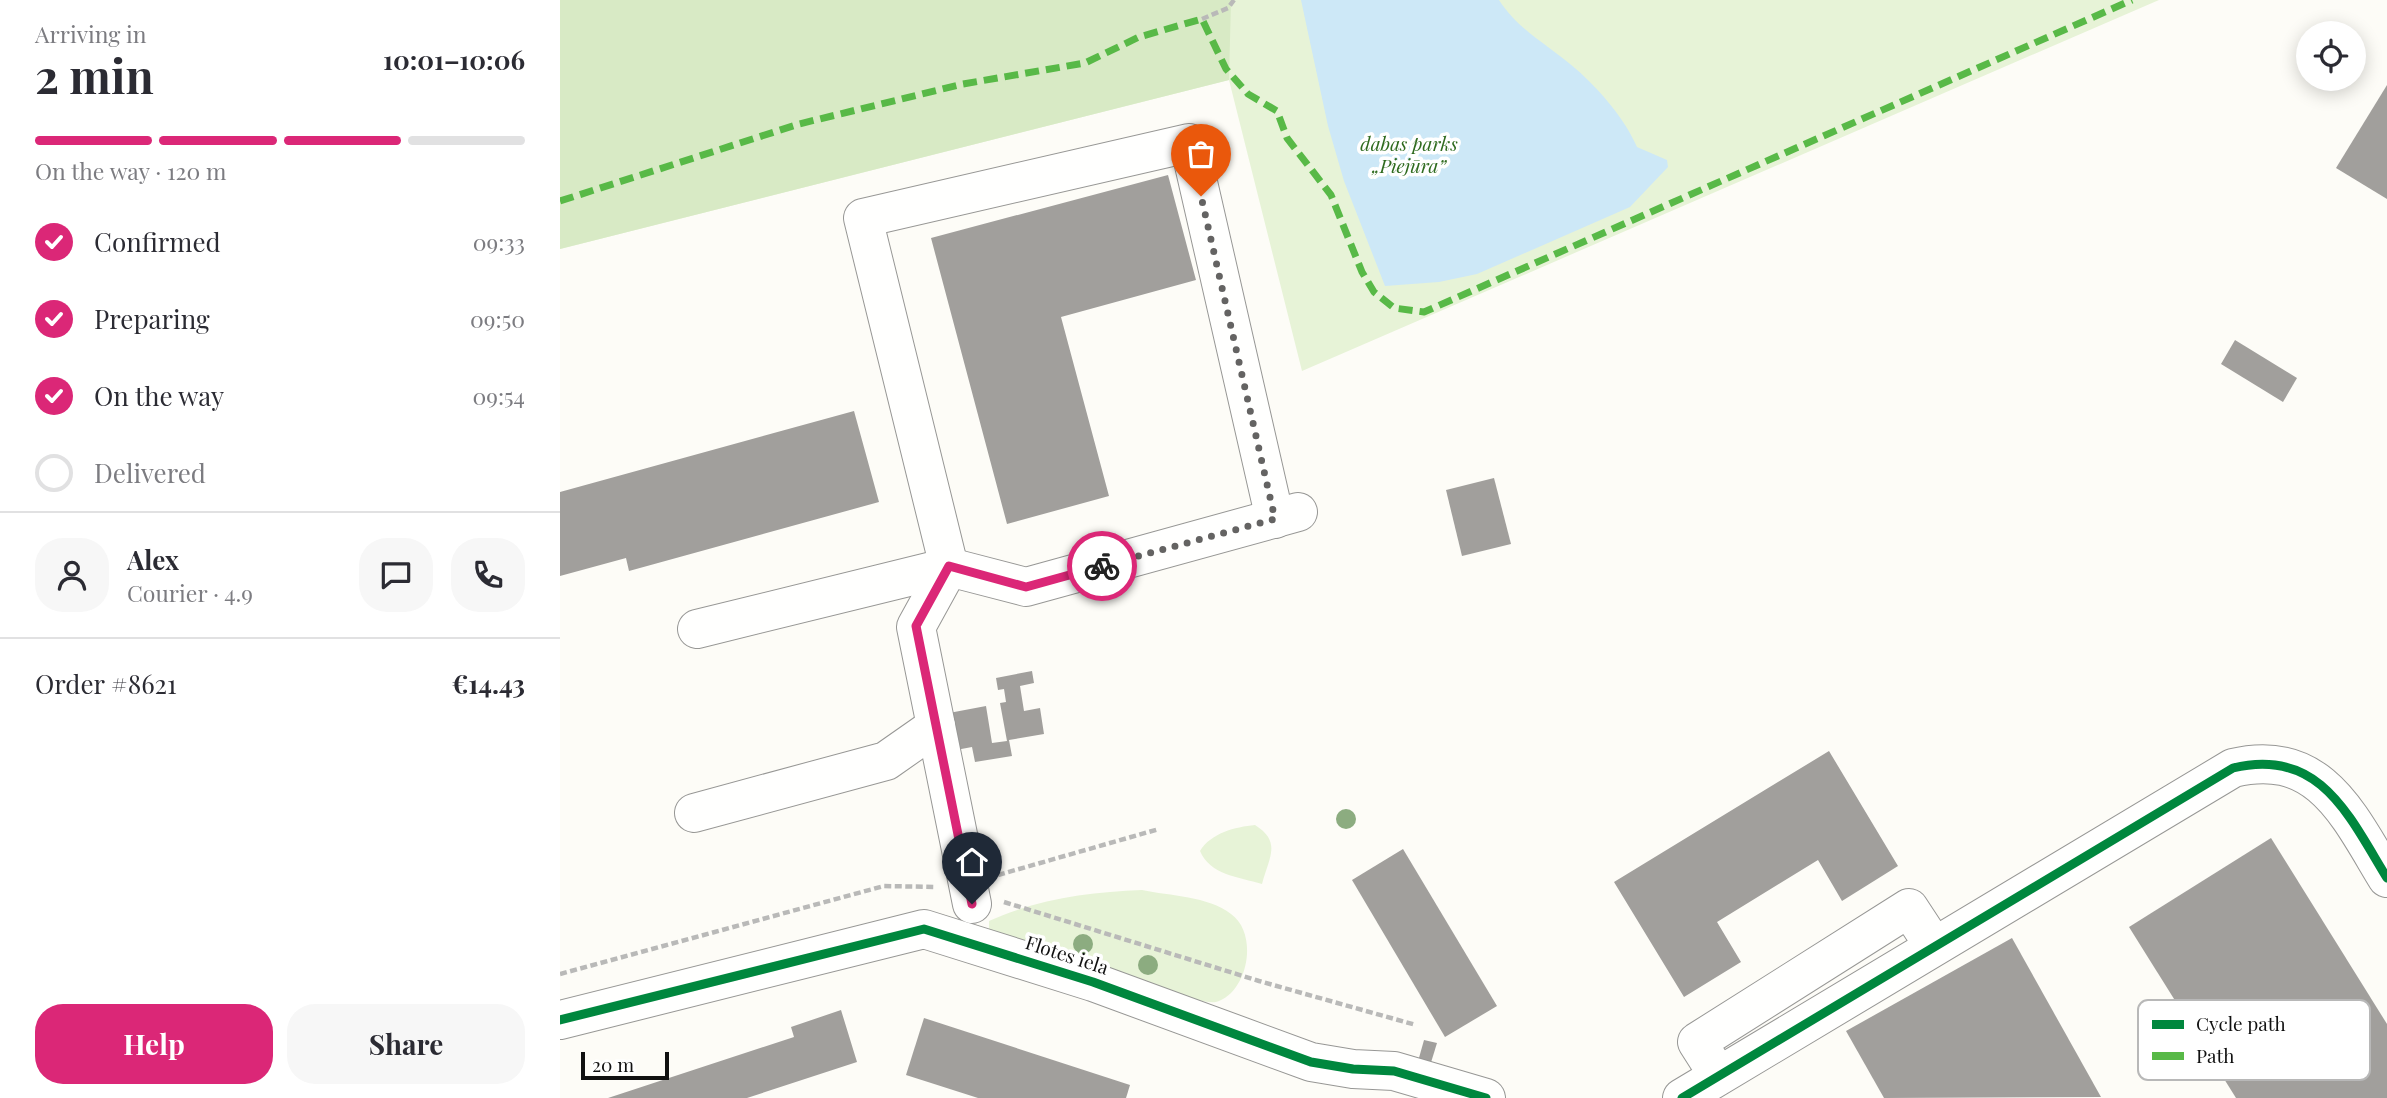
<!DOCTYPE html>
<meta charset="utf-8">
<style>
body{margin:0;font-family:"Playfair Display",serif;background:#f7f7f7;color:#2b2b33;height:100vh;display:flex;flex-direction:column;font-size:26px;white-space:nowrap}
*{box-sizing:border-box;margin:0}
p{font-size:23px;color:#7c7c81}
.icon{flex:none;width:38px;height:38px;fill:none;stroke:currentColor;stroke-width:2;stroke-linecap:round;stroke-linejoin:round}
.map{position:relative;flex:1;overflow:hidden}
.details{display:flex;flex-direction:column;background:#fff;width:560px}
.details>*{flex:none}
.tools{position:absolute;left:1736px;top:21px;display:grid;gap:14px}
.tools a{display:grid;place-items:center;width:70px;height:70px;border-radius:50%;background:#fff;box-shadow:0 4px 18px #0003;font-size:35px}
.scale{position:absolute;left:21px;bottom:18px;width:88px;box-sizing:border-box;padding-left:7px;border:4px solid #111;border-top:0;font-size:19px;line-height:24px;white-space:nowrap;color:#111;-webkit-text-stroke:5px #fff;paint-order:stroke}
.pin{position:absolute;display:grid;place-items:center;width:60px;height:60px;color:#fff;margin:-72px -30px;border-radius:50% 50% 50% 0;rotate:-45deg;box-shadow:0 0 7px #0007}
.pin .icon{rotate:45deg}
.courier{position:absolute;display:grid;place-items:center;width:70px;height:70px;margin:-35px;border:5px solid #db2777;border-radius:50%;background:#fff;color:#222;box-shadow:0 2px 9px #0007}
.summary em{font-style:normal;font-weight:700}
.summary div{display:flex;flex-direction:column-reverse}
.summary{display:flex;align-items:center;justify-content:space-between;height:119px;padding:0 35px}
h1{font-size:46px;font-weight:700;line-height:52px}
.bar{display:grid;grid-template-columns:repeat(4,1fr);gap:10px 7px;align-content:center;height:84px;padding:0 35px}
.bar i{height:9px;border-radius:5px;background:#e1e1e2}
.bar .current{background:#db2777}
.bar p{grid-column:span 4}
.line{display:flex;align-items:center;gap:18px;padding:0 35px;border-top:2px solid #e1e1e2}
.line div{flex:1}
.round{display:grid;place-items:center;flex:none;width:74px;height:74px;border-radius:28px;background:#f7f7f7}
ol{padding:0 35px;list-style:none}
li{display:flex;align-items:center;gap:21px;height:77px}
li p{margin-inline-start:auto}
li .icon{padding:7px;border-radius:50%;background:#db2777;color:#fff;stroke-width:4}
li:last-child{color:#7c7c81}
li i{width:38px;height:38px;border:4px solid #e1e1e2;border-radius:50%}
.button{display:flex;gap:14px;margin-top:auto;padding:14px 35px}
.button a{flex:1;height:80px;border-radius:28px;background:#db2777;color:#fff;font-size:28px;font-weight:700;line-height:80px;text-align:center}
.button a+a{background:#f7f7f7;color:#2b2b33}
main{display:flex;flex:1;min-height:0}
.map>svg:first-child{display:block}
.green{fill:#e7f3d7}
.forest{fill:#d8eac5}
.water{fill:#cde8f7}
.building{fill:#a19f9c}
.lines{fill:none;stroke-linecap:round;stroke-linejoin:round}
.minor-casing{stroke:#979795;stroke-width:40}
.path{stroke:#b9b9b8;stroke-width:4.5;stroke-dasharray:7 3.5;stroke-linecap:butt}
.minor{stroke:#fffffe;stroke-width:38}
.quiet{stroke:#58b947;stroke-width:7;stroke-dasharray:14 7;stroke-linecap:butt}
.cycleway-casing{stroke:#fff;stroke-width:13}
.cycleway{stroke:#00873e;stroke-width:9}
.tree{fill:#8cac80}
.done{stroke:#646362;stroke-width:7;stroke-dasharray:0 12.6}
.route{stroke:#db2777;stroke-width:9}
.labels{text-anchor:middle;stroke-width:7;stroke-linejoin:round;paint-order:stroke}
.park-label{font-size:19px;font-style:italic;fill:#2f6b1f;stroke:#fff}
.street-label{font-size:19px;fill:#111;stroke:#fff}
.key{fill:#fff;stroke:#b8b8b8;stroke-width:2}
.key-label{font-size:19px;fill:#111}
</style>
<main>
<section class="details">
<div class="summary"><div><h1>2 min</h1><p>Arriving in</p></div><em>10:01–10:06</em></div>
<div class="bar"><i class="current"></i><i class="current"></i><i class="current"></i><i></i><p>On the way · 120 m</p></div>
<ol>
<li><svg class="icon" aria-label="check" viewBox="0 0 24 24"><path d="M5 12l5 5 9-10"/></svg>Confirmed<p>09:33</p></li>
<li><svg class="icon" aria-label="check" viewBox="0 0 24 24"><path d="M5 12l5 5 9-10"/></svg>Preparing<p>09:50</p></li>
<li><svg class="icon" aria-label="check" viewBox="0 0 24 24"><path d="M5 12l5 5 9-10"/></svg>On the way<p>09:54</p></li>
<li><i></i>Delivered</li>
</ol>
<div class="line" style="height:126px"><a class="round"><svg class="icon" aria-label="person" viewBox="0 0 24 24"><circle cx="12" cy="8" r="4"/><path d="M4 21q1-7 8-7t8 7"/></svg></a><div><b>Alex</b><p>Courier · 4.9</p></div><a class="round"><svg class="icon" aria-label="chat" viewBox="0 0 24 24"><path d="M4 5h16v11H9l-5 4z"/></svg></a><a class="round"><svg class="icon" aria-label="phone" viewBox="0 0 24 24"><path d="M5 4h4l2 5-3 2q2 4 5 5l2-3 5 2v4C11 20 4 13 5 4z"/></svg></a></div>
<div class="line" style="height:91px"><div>Order #8621</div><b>€14.43</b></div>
<div class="button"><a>Help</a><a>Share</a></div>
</section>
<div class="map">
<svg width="1827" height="1098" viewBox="0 0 1827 1098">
<rect width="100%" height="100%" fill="#fdfcf7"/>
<g class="green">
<path d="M0,0H1599L742,371L669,80L0,249Z"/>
<path d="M695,825C722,842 709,857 702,884C679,877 650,875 640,851C651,833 675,827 695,825Z"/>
<path d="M582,890C610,896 648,896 671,914C698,933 689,989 659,1001C653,1004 644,1001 638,1000L429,930V921C477,899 530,892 582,890Z"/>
</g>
<path class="forest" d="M0,0H671L669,80L0,249Z"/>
<path class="water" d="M741,0H939C959,31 989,45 1016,69C1039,89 1065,119 1077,147L1107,160L1108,167L1070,207L917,274L879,282L825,286L784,181L768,126Z"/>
<g class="building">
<path d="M1827,85V199L1776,168Z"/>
<path d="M608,175L636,280L501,317L549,496L447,524L371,238Z"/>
<path d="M1675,340L1737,378L1723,402L1661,364Z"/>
<path d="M294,411L319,502L69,571L66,558L0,576V492Z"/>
<path d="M934,478L951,544L902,556L886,490Z"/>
<path d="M472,671L474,683L460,686L464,711L480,708L484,734L449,740L452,756L415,762L412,747L396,750L389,713L426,706L432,743L447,741L440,703L446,702L444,689L438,690L436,678Z"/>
<path d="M1269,751L1338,866L1282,901L1258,860L1157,922L1181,962L1124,997L1054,882Z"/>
<path d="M1711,838L1827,1024V1098H1676L1569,927Z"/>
<path d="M843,849L937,1006L885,1037L792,880Z"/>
<path d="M1452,938L1541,1097L1324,1098L1286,1031Z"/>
<path d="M281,1010L297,1062L187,1098H48L234,1037L231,1027Z"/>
<path d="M364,1018L570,1085L566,1098H418L346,1075Z"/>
<path d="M864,1040L877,1043L869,1069L857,1065Z"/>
</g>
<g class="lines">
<defs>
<g id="minor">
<path d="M137,629L389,567L466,587L738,512"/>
<path d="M134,813L326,761L376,726"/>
<path d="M412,904L356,627L389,567L303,218L629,143L715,519"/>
<path d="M0,1020L364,929L533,982L751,1062L793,1069L834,1071L926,1098"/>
<path d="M1158,1075L1137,1042L1349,908L1374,946"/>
<path d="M1122,1098L1673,768C1760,747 1789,816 1827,878"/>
</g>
</defs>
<use href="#minor" class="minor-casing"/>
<g class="path">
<path d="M642,19L668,8L674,0"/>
<path d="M438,875L599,829"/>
<path d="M444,902L699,981L856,1025"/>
<path d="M0,974L324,886L375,887"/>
</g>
<use href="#minor" class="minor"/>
<path class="quiet" d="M0,201L239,124L403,84L525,63L579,37L642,19L666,69L688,94L717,111L727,138L771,195L802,272L814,292L834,308L864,312L1572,0"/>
<defs>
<g id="cycleway">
<path d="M0,1020L364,929L533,982L751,1062L793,1069L834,1071L926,1098"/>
<path d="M1122,1098L1673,768C1760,747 1789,816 1827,878"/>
</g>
</defs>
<use href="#cycleway" class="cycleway-casing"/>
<use href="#cycleway" class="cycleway"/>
</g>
<g class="tree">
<circle cx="786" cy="819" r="10"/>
<circle cx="523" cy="944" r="10"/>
<circle cx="588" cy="965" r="10"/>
</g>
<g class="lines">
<path class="done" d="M542,566L715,519L641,196"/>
<path class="route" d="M412,904L356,626L389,566L466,587L542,566"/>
</g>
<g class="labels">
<g class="park-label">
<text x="849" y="151">dabas parks<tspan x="849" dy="22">„Piejūra”</tspan></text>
</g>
<g class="street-label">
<text transform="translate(507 955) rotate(18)" y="7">Flotes iela</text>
</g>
</g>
<rect x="1578" y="1000" width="232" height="80" rx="10" class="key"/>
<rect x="1592" y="1020" width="32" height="9" fill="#00873e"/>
<rect x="1592" y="1052" width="32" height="8" fill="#58b947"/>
<g class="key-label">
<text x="1636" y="1031">Cycle path</text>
<text x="1636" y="1063">Path</text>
</g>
</svg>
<div class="tools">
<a><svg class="icon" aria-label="locate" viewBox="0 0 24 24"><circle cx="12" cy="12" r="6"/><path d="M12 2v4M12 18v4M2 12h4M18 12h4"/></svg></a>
</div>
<div class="scale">20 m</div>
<div class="pin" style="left:641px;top:196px;background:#ea580c"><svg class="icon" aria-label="bag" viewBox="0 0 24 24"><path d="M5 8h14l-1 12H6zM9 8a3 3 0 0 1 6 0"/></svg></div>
<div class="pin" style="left:412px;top:904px;background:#1f2937"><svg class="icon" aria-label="home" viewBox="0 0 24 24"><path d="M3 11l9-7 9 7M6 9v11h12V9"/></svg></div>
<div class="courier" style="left:542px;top:566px"><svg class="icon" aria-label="bike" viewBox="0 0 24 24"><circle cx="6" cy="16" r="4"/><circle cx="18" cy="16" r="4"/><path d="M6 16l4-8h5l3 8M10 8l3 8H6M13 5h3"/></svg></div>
</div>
</main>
